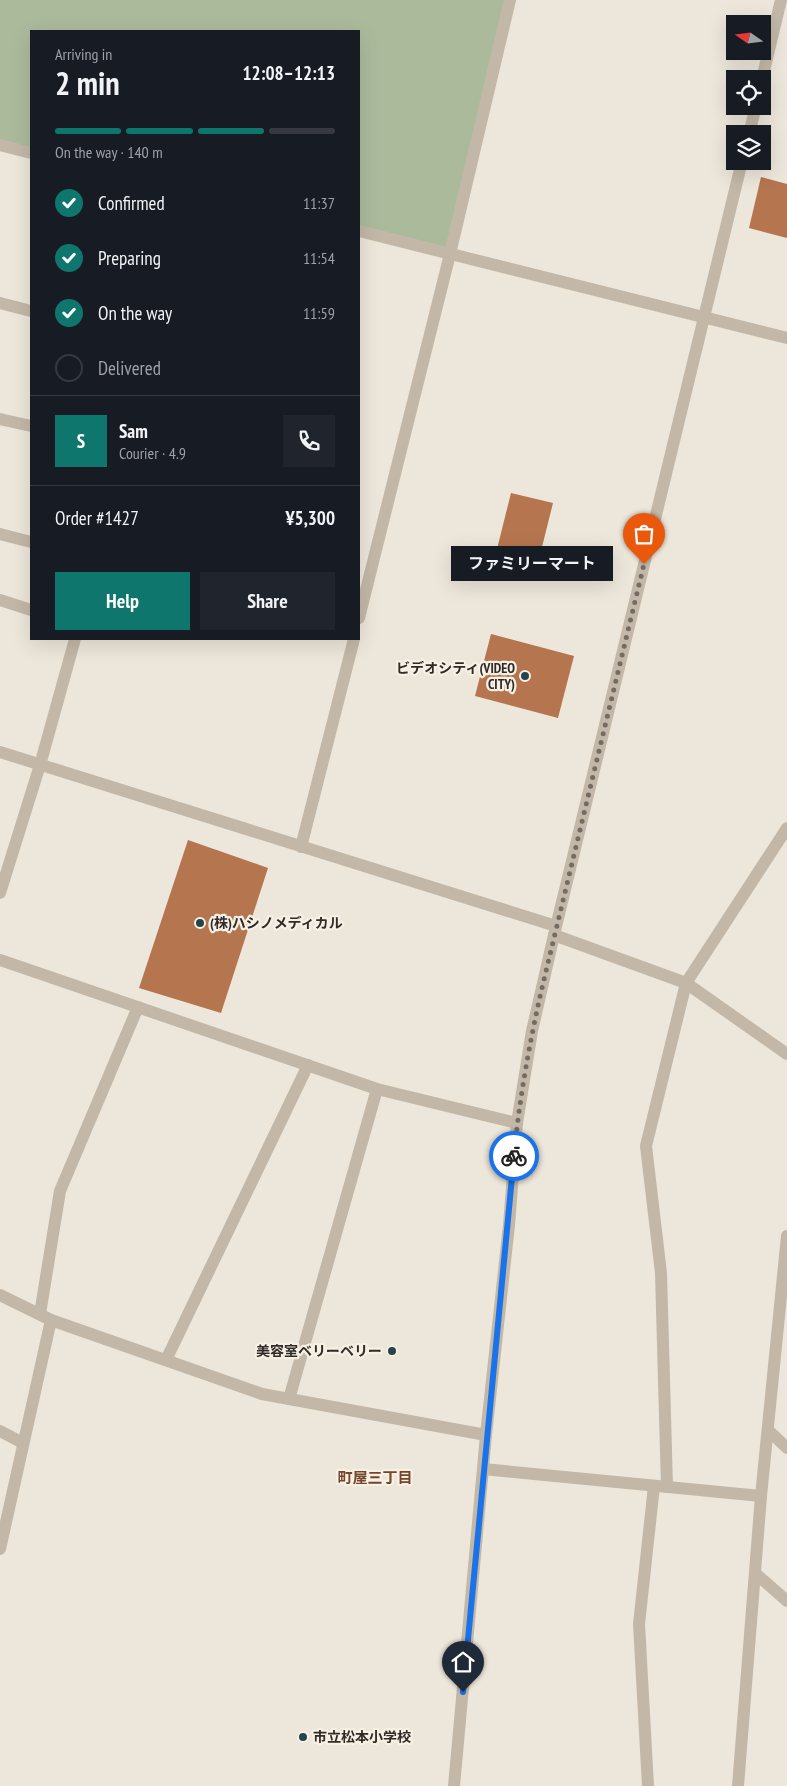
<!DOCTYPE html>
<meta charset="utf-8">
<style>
body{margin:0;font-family:"PT Sans Narrow","Noto Sans JP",sans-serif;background:#20242c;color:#f1f3f6;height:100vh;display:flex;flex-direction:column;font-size:19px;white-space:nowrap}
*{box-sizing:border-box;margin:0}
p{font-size:16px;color:#9ea1a6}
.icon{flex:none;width:28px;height:28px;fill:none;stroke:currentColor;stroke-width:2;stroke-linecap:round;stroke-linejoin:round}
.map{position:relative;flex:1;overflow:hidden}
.panel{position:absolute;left:30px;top:30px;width:330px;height:610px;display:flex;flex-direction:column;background:#171b24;border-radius:0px;box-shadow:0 5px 20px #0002}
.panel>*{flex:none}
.needle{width:32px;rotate:284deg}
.tools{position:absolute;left:726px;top:15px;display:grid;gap:10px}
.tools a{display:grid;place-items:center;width:45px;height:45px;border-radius:0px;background:#171b24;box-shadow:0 5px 20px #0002;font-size:25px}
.pin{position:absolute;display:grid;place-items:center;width:42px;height:42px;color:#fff;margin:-51px -21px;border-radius:50% 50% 50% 0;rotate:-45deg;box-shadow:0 0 5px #0007}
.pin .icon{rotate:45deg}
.courier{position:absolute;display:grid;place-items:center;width:50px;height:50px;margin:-25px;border:4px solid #1a73e8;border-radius:50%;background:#fff;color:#222;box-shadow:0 1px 6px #0007}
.bubble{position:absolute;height:35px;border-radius:0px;background:#171b24;box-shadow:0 5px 20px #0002;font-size:16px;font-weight:700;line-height:35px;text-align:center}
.overview em{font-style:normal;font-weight:700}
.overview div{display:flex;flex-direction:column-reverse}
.overview{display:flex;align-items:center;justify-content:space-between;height:85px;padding:0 25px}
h1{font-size:32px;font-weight:700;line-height:38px}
.bar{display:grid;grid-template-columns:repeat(4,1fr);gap:8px 5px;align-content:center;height:60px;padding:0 25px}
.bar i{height:6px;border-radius:4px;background:#363941}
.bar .current{background:#0f766e}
.bar p{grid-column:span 4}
.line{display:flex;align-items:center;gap:12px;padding:0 25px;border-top:1px solid #363941}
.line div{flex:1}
.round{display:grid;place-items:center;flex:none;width:52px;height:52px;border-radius:0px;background:#20242c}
ol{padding:0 25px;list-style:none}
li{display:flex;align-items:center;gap:15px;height:55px}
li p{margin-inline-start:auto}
li .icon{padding:5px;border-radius:50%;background:#0f766e;color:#fff;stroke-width:4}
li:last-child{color:#9ea1a6}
li i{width:28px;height:28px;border:2px solid #363941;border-radius:50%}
.action{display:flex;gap:10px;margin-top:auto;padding:10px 25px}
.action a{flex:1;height:58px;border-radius:0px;background:#0f766e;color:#fff;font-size:20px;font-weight:700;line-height:58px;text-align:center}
.action a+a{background:#20242c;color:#f1f3f6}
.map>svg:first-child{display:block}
.green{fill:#acba9c}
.building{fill:#b5754f}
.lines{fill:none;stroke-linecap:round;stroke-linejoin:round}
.service{stroke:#c3b8a7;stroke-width:12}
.minor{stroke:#c3b8a7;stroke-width:12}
.tertiary{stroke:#c3b8a7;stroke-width:12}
.done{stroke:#736c66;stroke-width:5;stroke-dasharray:0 9}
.route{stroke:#1a73e8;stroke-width:6}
.poi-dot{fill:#22454d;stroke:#f6f0e5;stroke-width:2}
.labels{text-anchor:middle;stroke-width:4.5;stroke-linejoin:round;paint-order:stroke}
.poi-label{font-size:14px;font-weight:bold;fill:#312b27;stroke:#f6f0e5;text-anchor:end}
.neighbourhood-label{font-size:15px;font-weight:bold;fill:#75462a;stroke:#f6f0e5}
</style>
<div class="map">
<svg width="787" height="1786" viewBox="0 0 787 1786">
<rect width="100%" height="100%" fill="#ede6da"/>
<path class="green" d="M0,0H510L450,254L359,231V31H31V150L0,143Z"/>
<g class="building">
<path d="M761,177L787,184V238L749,228Z"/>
<path d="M511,493L553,503L536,571L494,561Z"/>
<path d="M491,634L574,656L558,718L475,696Z"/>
<path d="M188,840L268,868L221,1013L139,988Z"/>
</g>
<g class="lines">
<g class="service">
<path d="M768,1430L787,1448"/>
<path d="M755,1573L787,1601"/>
<path d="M648,1786L639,1624L654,1486"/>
</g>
<g class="minor">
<path d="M0,145L31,153"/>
<path d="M359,231L787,338"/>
<path d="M0,303L31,311"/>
<path d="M0,419L31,426"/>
<path d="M0,534L31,542"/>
<path d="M0,600L31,610"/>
<path d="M359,618L450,254L510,0"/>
<path d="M301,847L354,639"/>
<path d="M0,893L40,765L75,639"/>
<path d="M554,935L686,983L787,1054"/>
<path d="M0,960L377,1089L517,1123"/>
<path d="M0,1295L51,1320L262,1394L486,1435"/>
<path d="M40,1314L60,1191L138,1007"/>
<path d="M166,1360L308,1065"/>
<path d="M289,1399L377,1089"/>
<path d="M0,1431L23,1443"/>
<path d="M483,1469L761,1496"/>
<path d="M667,1487L661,1273L646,1146L686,983L787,828"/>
<path d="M0,1549L51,1320"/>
<path d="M738,1786L761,1496L787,1236"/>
</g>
<g class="tertiary">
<path d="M762,79L781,0"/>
<path d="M749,134L756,106"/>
<path d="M0,752L556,926"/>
<path d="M454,1786L486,1435L509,1225L517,1123L532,1031L554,935L742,161"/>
</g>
</g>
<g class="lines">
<path class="done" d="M514,1156C519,1101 529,1046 541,992L644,564"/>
<path class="route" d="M463,1692L514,1156"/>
</g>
<g class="poi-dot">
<circle cx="525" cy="676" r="5"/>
<circle cx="200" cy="923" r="5"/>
<circle cx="392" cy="1351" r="5"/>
<circle cx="303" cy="1737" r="5"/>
</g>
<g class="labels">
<g class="poi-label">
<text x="515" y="673">ビデオシティ(VIDEO<tspan x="515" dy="16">CITY)</tspan></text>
<text x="210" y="928" text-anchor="start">(株)ハシノメディカル</text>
<text x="382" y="1356">美容室ベリーベリー</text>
<text x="313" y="1742" text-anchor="start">市立松本小学校</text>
</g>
<g class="neighbourhood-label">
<text x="375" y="1483">町屋三丁目</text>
</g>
</g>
</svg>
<div class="tools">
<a><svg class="needle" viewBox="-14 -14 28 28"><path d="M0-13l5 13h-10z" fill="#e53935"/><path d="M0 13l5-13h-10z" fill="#9ea1a6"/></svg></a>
<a><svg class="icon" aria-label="locate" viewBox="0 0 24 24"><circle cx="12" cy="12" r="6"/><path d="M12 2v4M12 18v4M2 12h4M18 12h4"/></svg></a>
<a><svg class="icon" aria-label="layers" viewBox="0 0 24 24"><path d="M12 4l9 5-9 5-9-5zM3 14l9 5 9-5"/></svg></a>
</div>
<div class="pin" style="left:644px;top:564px;background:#ea580c"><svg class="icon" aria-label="bag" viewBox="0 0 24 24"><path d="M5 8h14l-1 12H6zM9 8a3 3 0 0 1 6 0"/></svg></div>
<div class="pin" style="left:463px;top:1692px;background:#1f2937"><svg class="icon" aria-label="home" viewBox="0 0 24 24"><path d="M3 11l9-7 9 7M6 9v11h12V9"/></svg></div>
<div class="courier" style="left:514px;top:1156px"><svg class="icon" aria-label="bike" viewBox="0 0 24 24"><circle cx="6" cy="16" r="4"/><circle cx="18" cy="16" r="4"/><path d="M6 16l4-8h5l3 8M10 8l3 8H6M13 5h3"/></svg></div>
<div class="bubble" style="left:451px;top:546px;width:162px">ファミリーマート</div>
<section class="panel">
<div class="overview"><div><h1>2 min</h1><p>Arriving in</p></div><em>12:08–12:13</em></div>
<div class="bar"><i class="current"></i><i class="current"></i><i class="current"></i><i></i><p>On the way · 140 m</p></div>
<ol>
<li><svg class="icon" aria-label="check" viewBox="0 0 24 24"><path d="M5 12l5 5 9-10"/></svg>Confirmed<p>11:37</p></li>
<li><svg class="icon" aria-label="check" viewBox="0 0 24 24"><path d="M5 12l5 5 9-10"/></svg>Preparing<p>11:54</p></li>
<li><svg class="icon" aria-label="check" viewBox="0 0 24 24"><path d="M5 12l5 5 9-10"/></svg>On the way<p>11:59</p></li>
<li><i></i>Delivered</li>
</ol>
<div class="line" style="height:90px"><b class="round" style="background:#0f766e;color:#fff">S</b><div><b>Sam</b><p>Courier · 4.9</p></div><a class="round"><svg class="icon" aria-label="phone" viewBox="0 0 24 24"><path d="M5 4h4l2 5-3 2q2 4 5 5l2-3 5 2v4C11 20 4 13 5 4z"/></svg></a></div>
<div class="line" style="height:65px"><div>Order #1427</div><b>¥5,300</b></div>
<div class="action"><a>Help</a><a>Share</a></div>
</section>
</div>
